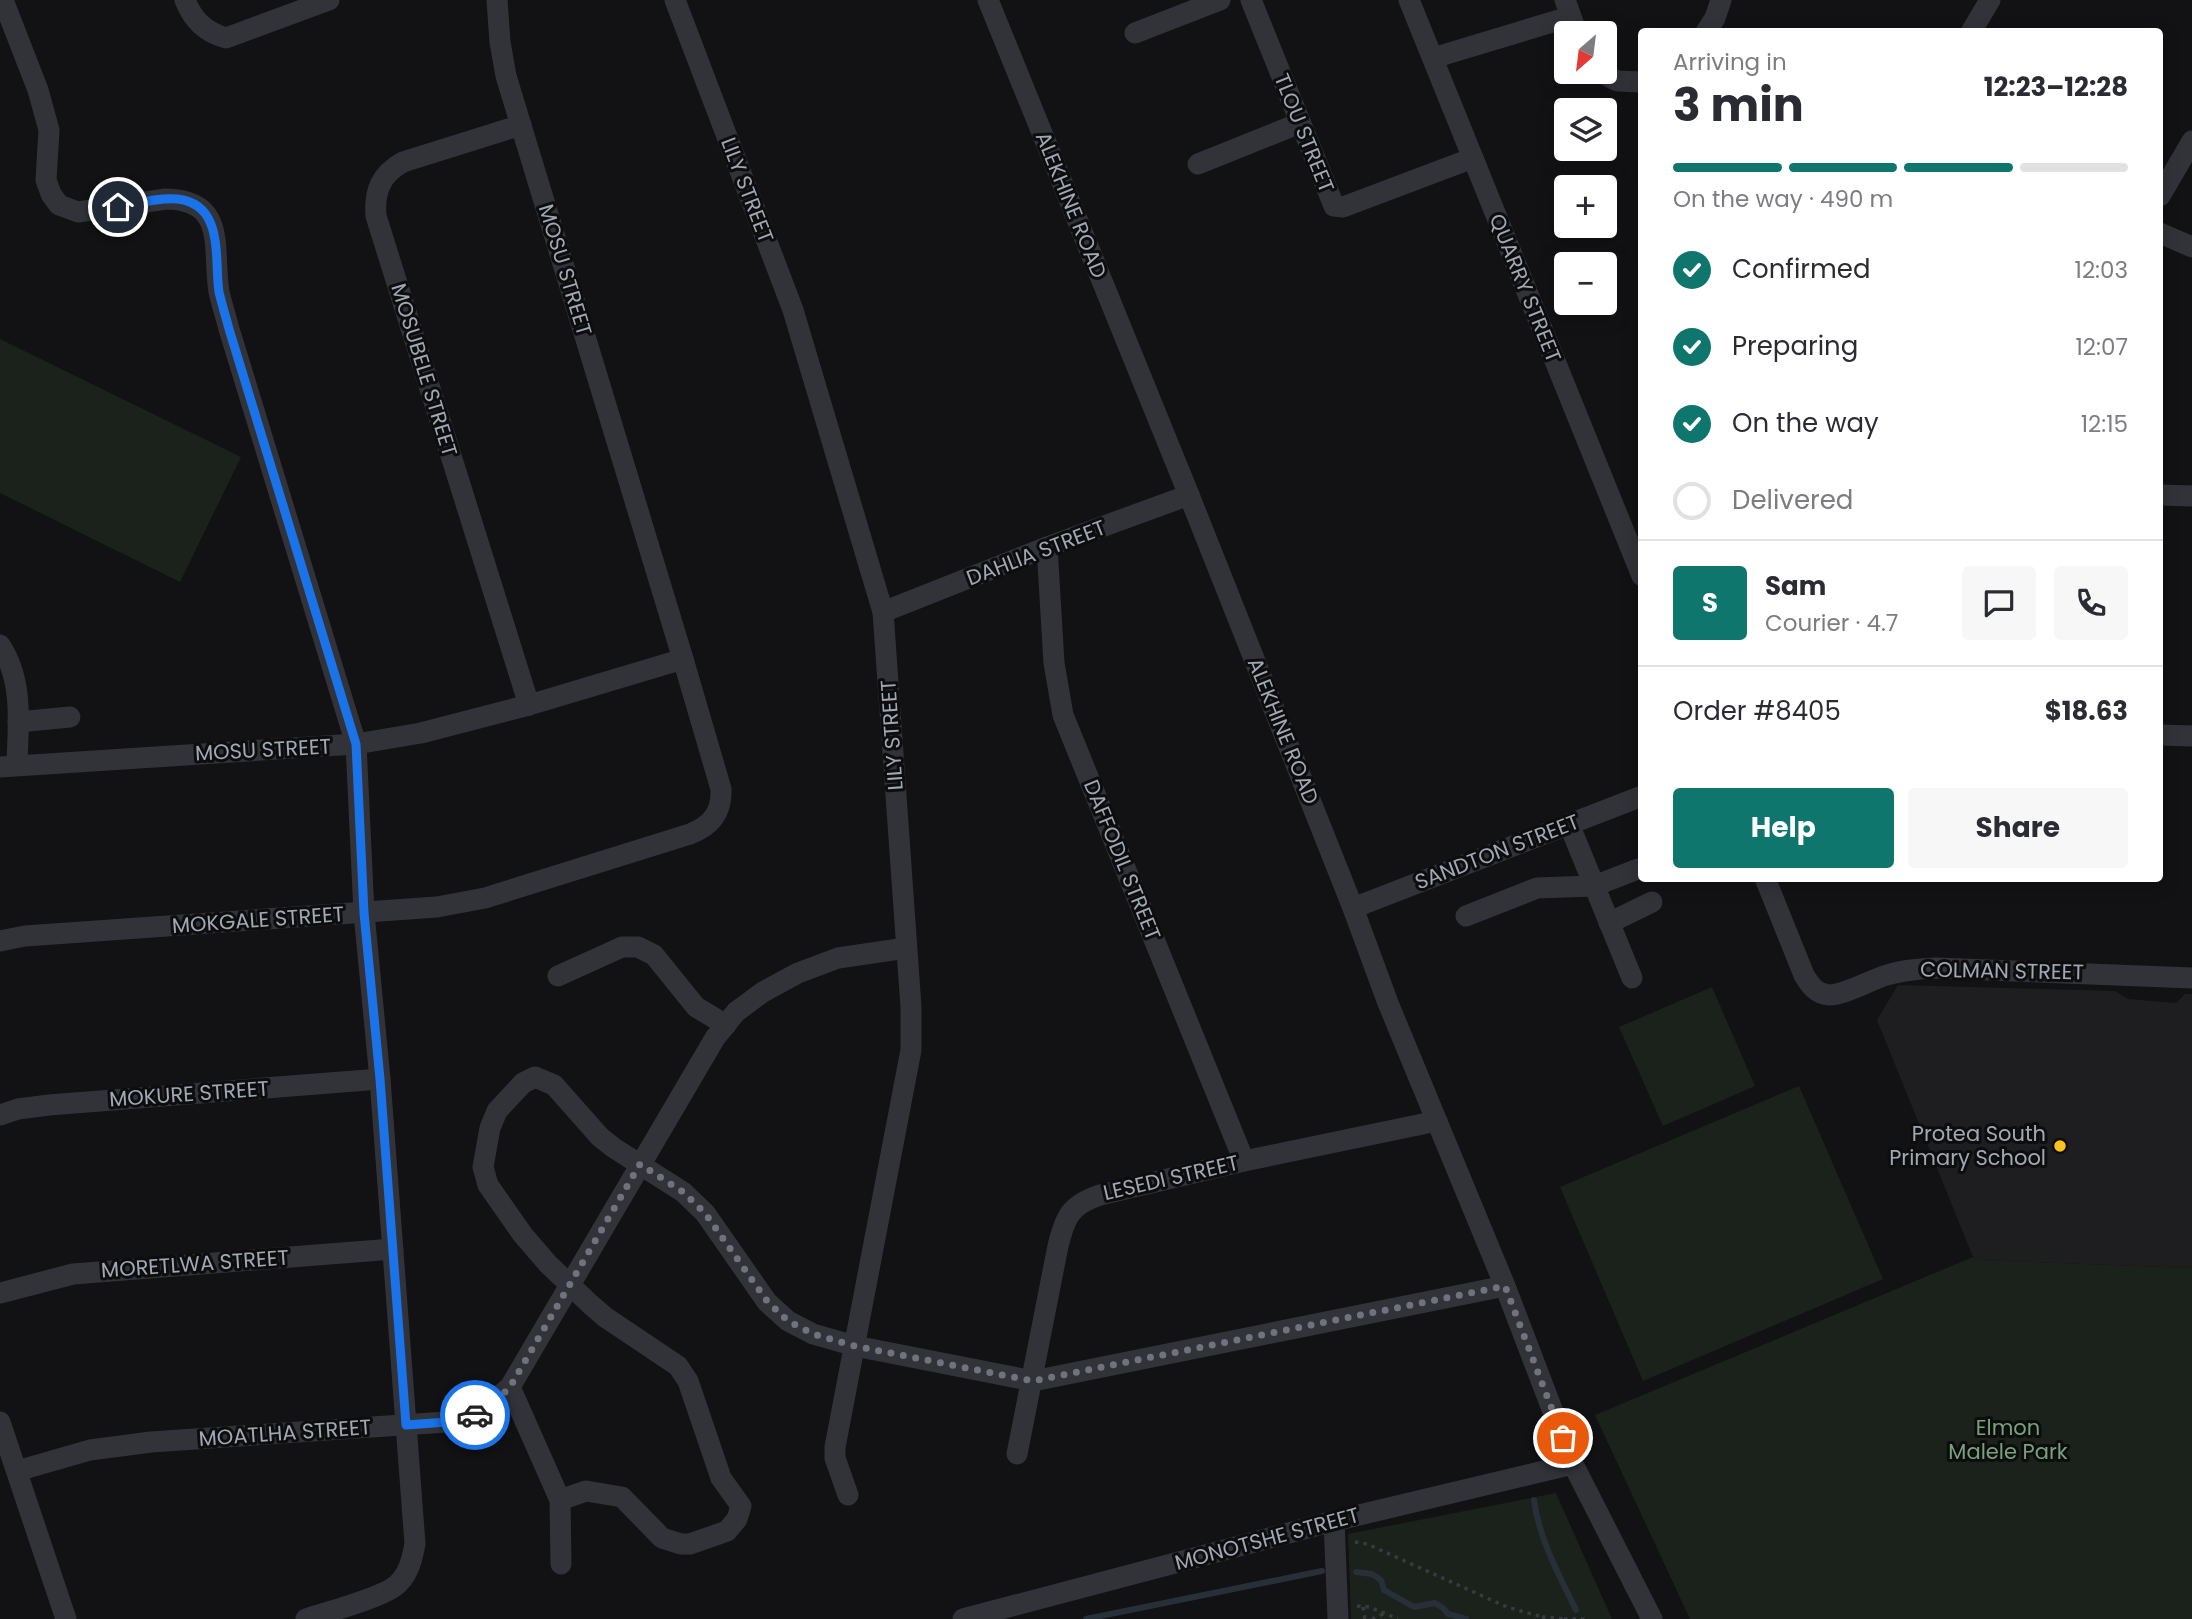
<!DOCTYPE html>
<meta charset="utf-8">
<style>
body{margin:0;font-family:Poppins,sans-serif;background:#f7f7f7;color:#2b2b33;height:100vh;display:flex;flex-direction:column;font-size:26px;white-space:nowrap}
*{box-sizing:border-box;margin:0}
p{font-size:23px;color:#7c7c81}
.icon{flex:none;width:38px;height:38px;fill:none;stroke:currentColor;stroke-width:2;stroke-linecap:round;stroke-linejoin:round}
.map{position:relative;flex:1;overflow:hidden}
.panel{position:absolute;left:1638px;top:28px;width:525px;height:854px;display:flex;flex-direction:column;background:#fff;border-radius:7px;box-shadow:0 4px 18px #0003}
.panel>*{flex:none}
.needle{width:46px;rotate:208deg}
.tools{position:absolute;left:1554px;top:21px;display:grid;gap:14px}
.tools a{display:grid;place-items:center;width:63px;height:63px;border-radius:7px;background:#fff;box-shadow:0 4px 18px #0003;font-size:35px}
.pin{position:absolute;display:grid;place-items:center;width:60px;height:60px;color:#fff;margin:-30px;border:4px solid #fff;border-radius:50%;box-shadow:0 2px 7px #0007}
.courier{position:absolute;display:grid;place-items:center;width:70px;height:70px;margin:-35px;border:5px solid #1a73e8;border-radius:50%;background:#fff;color:#222;box-shadow:0 2px 9px #0007}
.overview em{font-style:normal;font-weight:700}
.overview div{display:flex;flex-direction:column-reverse}
.overview{display:flex;align-items:center;justify-content:space-between;height:119px;padding:0 35px}
h1{font-size:46px;font-weight:700;line-height:52px}
.bar{display:grid;grid-template-columns:repeat(4,1fr);gap:10px 7px;align-content:center;height:84px;padding:0 35px}
.bar i{height:9px;border-radius:5px;background:#e1e1e2}
.bar .active{background:#0f766e}
.bar p{grid-column:span 4}
.line{display:flex;align-items:center;gap:18px;padding:0 35px;border-top:2px solid #e1e1e2}
.line div{flex:1}
.round{display:grid;place-items:center;flex:none;width:74px;height:74px;border-radius:7px;background:#f7f7f7}
ol{padding:0 35px;list-style:none}
li{display:flex;align-items:center;gap:21px;height:77px}
li p{margin-inline-start:auto}
li .icon{padding:7px;border-radius:50%;background:#0f766e;color:#fff;stroke-width:4}
li:last-child{color:#7c7c81}
li i{width:38px;height:38px;border:4px solid #e1e1e2;border-radius:50%}
.primary-button{display:flex;gap:14px;margin-top:auto;padding:14px 35px}
.primary-button a{flex:1;height:80px;border-radius:7px;background:#0f766e;color:#fff;font-size:28px;font-weight:700;line-height:80px;text-align:center}
.primary-button a+a{background:#f7f7f7;color:#2b2b33}
.map>svg:first-child{display:block}
.built{fill:#1e1e21}
.green{fill:#1a221b}
.lines{fill:none;stroke-linecap:round;stroke-linejoin:round}
.stream{stroke:#273038;stroke-width:6}
.path{stroke:#383a40;stroke-width:3.5;stroke-dasharray:3.5 5;stroke-linecap:butt}
.minor{stroke:#323339;stroke-width:21}
.done{stroke:#70737d;stroke-width:7;stroke-dasharray:0 12.6}
.route{stroke:#1a73e8;stroke-width:9}
.poi-dot{fill:#ffc11e;stroke:#0d0d0e;stroke-width:2.5}
.labels{text-anchor:middle;stroke-width:6;stroke-linejoin:round;paint-order:stroke}
.street-label{font-size:21px;fill:#a2a7b5;stroke:#0d0d0e}
.poi-label{font-size:21px;fill:#a2a7b5;stroke:#0d0d0e;text-anchor:end}
.park-label{font-size:21px;fill:#77a27c;stroke:#0d0d0e}
</style>
<div class="map">
<svg width="2192" height="1619" viewBox="0 0 2192 1619">
<rect width="100%" height="100%" fill="#121214"/>
<path class="built" d="M1898,985L2115,991L2128,999L2176,1003L2185,994H2192V1268L1980,1260L1973,1257L1877,1020Z"/>
<g class="green">
<path d="M0,339L241,457L180,582L0,493Z"/>
<path d="M1712,987L1755,1086L1663,1126L1619,1027Z"/>
<path d="M1799,1086L1883,1279L1643,1381L1560,1187Z"/>
<path d="M1973,1257L1980,1260L2192,1268V1619H1690L1595,1415Z"/>
<path d="M1556,1493L1612,1619H1351L1348,1534Z"/>
</g>
<g class="lines">
<g class="stream">
<path d="M1534,1500C1539,1539 1559,1575 1576,1610"/>
<path d="M1356,1572L1372,1574L1381,1580L1384,1590L1414,1607L1435,1603L1443,1608L1448,1614L1466,1619"/>
<path d="M1086,1619L1322,1571"/>
</g>
<g class="path">
<path d="M1355,1542L1367,1544L1507,1607L1542,1617L1543,1619"/>
<path d="M1357,1606L1369,1607L1398,1619"/>
<path d="M1363,1607L1365,1619"/>
<path d="M1542,1617L1564,1619"/>
<path d="M1372,1619L1383,1614"/>
<path d="M1564,1619H1589"/>
</g>
<g class="minor">
<path d="M3,0L38,90L49,130L46,180L51,194L59,205L78,212L166,199C228,200 212,249 219,292C222,305 226,317 229,329L356,744L364,913L380,1079L415,1544C412,1560 408,1577 394,1587C377,1599 327,1612 306,1619"/>
<path d="M185,0C193,20 205,32 226,38L329,0"/>
<path d="M675,0L793,310L883,612L911,1007V1050L835,1447V1458L848,1495"/>
<path d="M988,0L1189,495L1353,908L1388,1003L1505,1286L1573,1464L1652,1619"/>
<path d="M1251,0L1334,206L1343,207L1473,158"/>
<path d="M1409,0L1642,576"/>
<path d="M1565,0L1577,33"/>
<path d="M1706,32L1715,18L1721,0"/>
<path d="M1971,32L1990,0"/>
<path d="M1135,33L1220,0"/>
<path d="M1433,58L1569,17"/>
<path d="M1600,72L1617,81L1642,82"/>
<path d="M521,125L403,162C381,174 374,191 376,216L529,705"/>
<path d="M1198,164L1300,123"/>
<path d="M2160,196L2192,141"/>
<path d="M2160,233L2192,247"/>
<path d="M2160,495L2192,496"/>
<path d="M1047,547L1054,663L1063,715L1244,1161"/>
<path d="M883,612L1047,547L1189,495"/>
<path d="M0,645C24,681 18,724 17,765"/>
<path d="M18,722L70,717"/>
<path d="M2160,735L2192,736"/>
<path d="M0,767L356,744L421,733L529,705L683,659"/>
<path d="M1569,824L1632,978"/>
<path d="M1765,878L1804,975C1810,985 1816,994 1829,995C1845,995 1870,980 1887,975C1903,970 1919,969 1936,968L2192,978"/>
<path d="M1353,908L1642,796"/>
<path d="M1466,916L1537,888L1594,886L1638,869"/>
<path d="M1609,923L1652,902"/>
<path d="M0,941L25,936L437,907L485,898L690,834C711,826 722,813 721,789L683,659L506,76L500,42L497,0"/>
<path d="M558,976L622,947H638L654,955L696,1007L726,1025"/>
<path d="M0,1115L18,1109L49,1105L380,1079"/>
<path d="M0,1293L73,1274L393,1249"/>
<path d="M510,1387L560,1500L561,1564"/>
<path d="M0,1422L66,1619"/>
<path d="M1017,1454L1058,1246C1065,1217 1070,1205 1100,1195L1244,1161L1437,1121"/>
<path d="M17,1471L90,1450L151,1442L461,1421L480,1412L510,1387L715,1038L736,1012L763,992L798,973L838,958L906,948"/>
<path d="M560,1500L586,1491L622,1497L662,1538L681,1544H690L727,1531L737,1519L741,1506L721,1478L688,1381L678,1366L605,1317L590,1304L548,1264L523,1235L488,1185L483,1167L490,1128L497,1111L523,1083L535,1077L554,1085L600,1137L614,1148L683,1192L705,1213L767,1302L788,1321L813,1334L855,1346L1033,1381L1505,1286"/>
<path d="M1334,1521L1338,1619"/>
<path d="M963,1619L1334,1521L1573,1464"/>
</g>
</g>
<g class="lines">
<path class="done" d="M475,1415L496,1401L510,1387L640,1164L683,1192L705,1213L767,1301L788,1321L813,1334L855,1346L1033,1381L1505,1286L1563,1438"/>
<path class="route" d="M118,207C137,204 158,197 177,199C225,204 214,259 219,292C222,305 226,317 229,329L356,744L364,913L380,1079L406,1425L461,1421L475,1415"/>
</g>
<circle class="poi-dot" cx="2060" cy="1146" r="7"/>
<g class="labels">
<g class="street-label">
<text transform="translate(1304 133) rotate(68)" y="7">TLOU STREET</text>
<text transform="translate(747 190) rotate(69)" y="7">LILY STREET</text>
<text transform="translate(1071 205) rotate(68)" y="7">ALEKHINE ROAD</text>
<text transform="translate(565 270) rotate(73)" y="7">MOSU STREET</text>
<text transform="translate(1525 288) rotate(68)" y="7">QUARRY STREET</text>
<text transform="translate(424 370) rotate(73)" y="7">MOSUBELE STREET</text>
<text transform="translate(1036 553) rotate(-21)" y="7">DAHLIA STREET</text>
<text transform="translate(1283 731) rotate(68)" y="7">ALEKHINE ROAD</text>
<text transform="translate(892 735) rotate(-94)" y="7">LILY STREET</text>
<text transform="translate(263 750) rotate(-3)" y="7">MOSU STREET</text>
<text transform="translate(1497 852) rotate(-21)" y="7">SANDTON STREET</text>
<text transform="translate(1122 860) rotate(68)" y="7">DAFFODIL STREET</text>
<text transform="translate(258 920) rotate(-4)" y="7">MOKGALE STREET</text>
<text transform="translate(2002 971) rotate(1)" y="7">COLMAN STREET</text>
<text transform="translate(189 1094) rotate(-4)" y="7">MOKURE STREET</text>
<text transform="translate(1171 1178) rotate(-13)" y="7">LESEDI STREET</text>
<text transform="translate(195 1264) rotate(-4)" y="7">MORETLWA STREET</text>
<text transform="translate(285 1433) rotate(-4)" y="7">MOATLHA STREET</text>
<text transform="translate(1267 1539) rotate(-15)" y="7">MONOTSHE STREET</text>
</g>
<g class="poi-label">
<text x="2046" y="1141">Protea South<tspan x="2046" dy="24">Primary School</tspan></text>
</g>
<g class="park-label">
<text x="2008" y="1435">Elmon<tspan x="2008" dy="24">Malele Park</tspan></text>
</g>
</g>
</svg>
<div class="tools">
<a><svg class="needle" viewBox="-14 -14 28 28"><path d="M0-13l5 13h-10z" fill="#e53935"/><path d="M0 13l5-13h-10z" fill="#7c7c81"/></svg></a>
<a><svg class="icon" aria-label="layers" viewBox="0 0 24 24"><path d="M12 4l9 5-9 5-9-5zM3 14l9 5 9-5"/></svg></a>
<a>+</a>
<a>−</a>
</div>
<div class="pin" style="left:1563px;top:1438px;background:#ea580c"><svg class="icon" aria-label="bag" viewBox="0 0 24 24"><path d="M5 8h14l-1 12H6zM9 8a3 3 0 0 1 6 0"/></svg></div>
<div class="pin" style="left:118px;top:207px;background:#1f2937"><svg class="icon" aria-label="home" viewBox="0 0 24 24"><path d="M3 11l9-7 9 7M6 9v11h12V9"/></svg></div>
<div class="courier" style="left:475px;top:1415px"><svg class="icon" aria-label="car" viewBox="0 0 24 24"><path d="M5 17H2v-5l4-1 3-4h7l3 4 3 1v5h-3M9 17h6M6 11h13"/><circle cx="7" cy="17" r="2"/><circle cx="17" cy="17" r="2"/></svg></div>
<section class="panel">
<div class="overview"><div><h1>3 min</h1><p>Arriving in</p></div><em>12:23–12:28</em></div>
<div class="bar"><i class="active"></i><i class="active"></i><i class="active"></i><i></i><p>On the way · 490 m</p></div>
<ol>
<li><svg class="icon" aria-label="check" viewBox="0 0 24 24"><path d="M5 12l5 5 9-10"/></svg>Confirmed<p>12:03</p></li>
<li><svg class="icon" aria-label="check" viewBox="0 0 24 24"><path d="M5 12l5 5 9-10"/></svg>Preparing<p>12:07</p></li>
<li><svg class="icon" aria-label="check" viewBox="0 0 24 24"><path d="M5 12l5 5 9-10"/></svg>On the way<p>12:15</p></li>
<li><i></i>Delivered</li>
</ol>
<div class="line" style="height:126px"><b class="round" style="background:#0f766e;color:#fff">S</b><div><b>Sam</b><p>Courier · 4.7</p></div><a class="round"><svg class="icon" aria-label="chat" viewBox="0 0 24 24"><path d="M4 5h16v11H9l-5 4z"/></svg></a><a class="round"><svg class="icon" aria-label="phone" viewBox="0 0 24 24"><path d="M5 4h4l2 5-3 2q2 4 5 5l2-3 5 2v4C11 20 4 13 5 4z"/></svg></a></div>
<div class="line" style="height:91px"><div>Order #8405</div><b>$18.63</b></div>
<div class="primary-button"><a>Help</a><a>Share</a></div>
</section>
</div>
